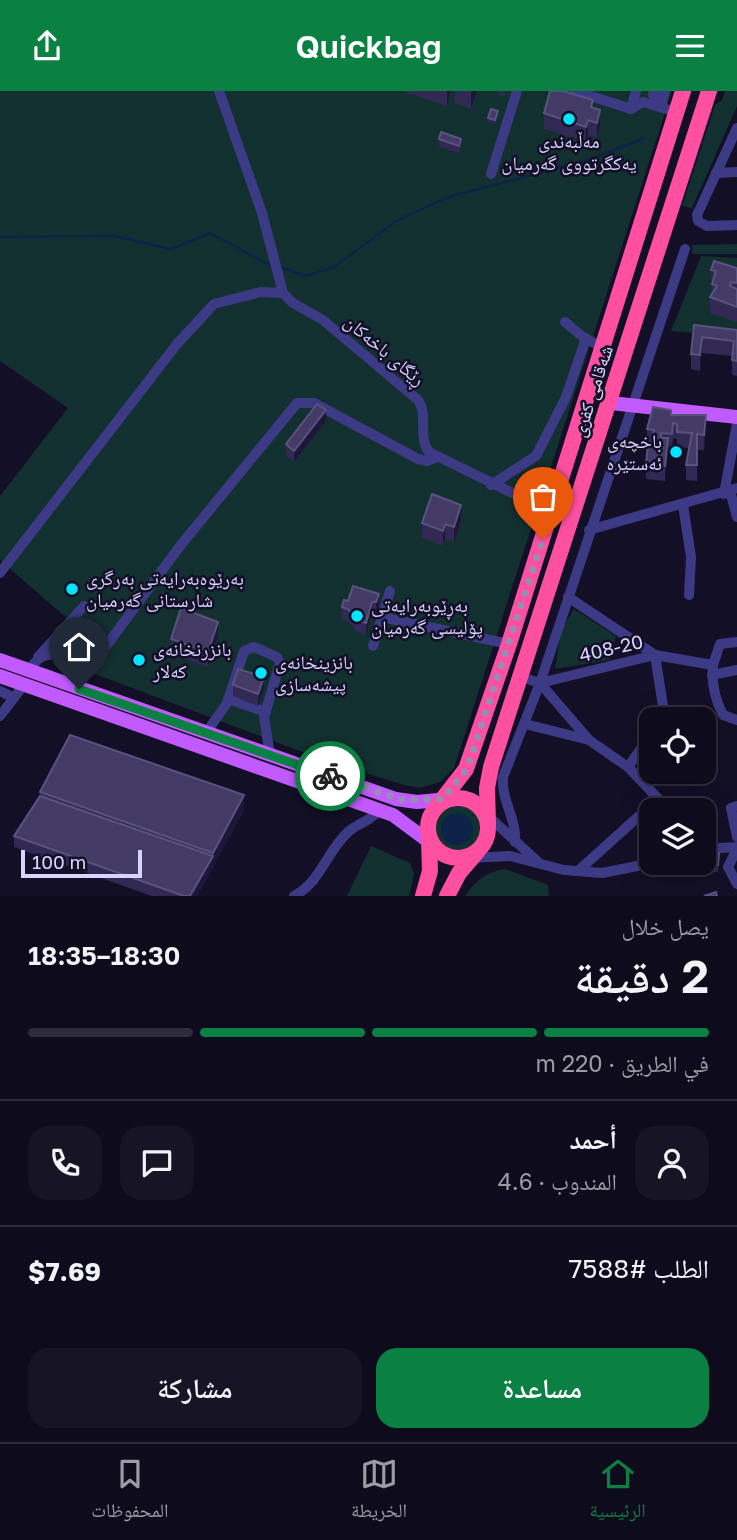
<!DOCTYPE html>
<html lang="ar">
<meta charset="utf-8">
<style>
body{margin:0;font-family:"Golos Text","Noto Naskh Arabic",sans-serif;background:#171425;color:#f1f3f6;direction:rtl;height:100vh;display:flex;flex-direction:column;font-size:26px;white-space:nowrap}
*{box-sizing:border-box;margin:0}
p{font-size:23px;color:#9b9ba3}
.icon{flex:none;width:38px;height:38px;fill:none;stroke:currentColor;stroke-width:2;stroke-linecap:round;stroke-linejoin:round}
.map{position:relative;height:805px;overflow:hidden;direction:ltr}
.details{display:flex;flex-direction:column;background:#0e0b1c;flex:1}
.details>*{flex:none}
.fabs{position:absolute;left:639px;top:616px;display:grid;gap:14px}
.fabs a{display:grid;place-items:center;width:77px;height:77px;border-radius:14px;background:#0e0b1c;box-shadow:0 7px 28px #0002,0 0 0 2px #2e2b3b;font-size:35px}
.scale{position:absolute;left:21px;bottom:18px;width:121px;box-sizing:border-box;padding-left:7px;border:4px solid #d9d4ff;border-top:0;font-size:19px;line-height:24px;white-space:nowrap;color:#d9d4ff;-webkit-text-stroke:5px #130f26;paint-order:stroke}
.pin{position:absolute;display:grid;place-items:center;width:60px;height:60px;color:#fff;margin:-72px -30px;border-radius:50% 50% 50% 0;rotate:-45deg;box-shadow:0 0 7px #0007}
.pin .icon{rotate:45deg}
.courier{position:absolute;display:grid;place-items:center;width:70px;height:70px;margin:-35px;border:5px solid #0b8043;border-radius:50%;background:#fff;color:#222;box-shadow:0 2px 9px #0007}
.summary em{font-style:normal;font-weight:600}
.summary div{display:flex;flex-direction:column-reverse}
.summary{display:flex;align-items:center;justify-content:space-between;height:119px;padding:0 28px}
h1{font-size:46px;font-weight:600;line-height:52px}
.bar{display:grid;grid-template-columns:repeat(4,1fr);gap:10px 7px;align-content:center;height:84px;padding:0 28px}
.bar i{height:9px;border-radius:5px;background:#2e2b3b}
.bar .active{background:#0b8043}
.bar p{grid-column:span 4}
.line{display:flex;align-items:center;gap:18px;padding:0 28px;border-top:2px solid #2e2b3b}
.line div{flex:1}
.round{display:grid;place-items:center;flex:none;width:74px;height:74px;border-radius:21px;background:#171425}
.cta{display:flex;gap:14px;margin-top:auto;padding:14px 28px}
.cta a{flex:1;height:80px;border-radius:21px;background:#0b8043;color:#fff;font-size:28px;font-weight:600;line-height:80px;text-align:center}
.cta a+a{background:#171425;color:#f1f3f6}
header{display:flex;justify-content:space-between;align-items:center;height:91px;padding:0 28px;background:#0b8043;color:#fff;font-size:32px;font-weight:600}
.tabs{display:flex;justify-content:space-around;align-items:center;height:98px;border-top:2px solid #2e2b3b;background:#0e0b1c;font-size:19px;color:#9b9ba3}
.tabs a{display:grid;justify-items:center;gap:4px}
.tabs .active{color:#0b8043}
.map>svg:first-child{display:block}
.green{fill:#12302f}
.water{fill:#0c2248}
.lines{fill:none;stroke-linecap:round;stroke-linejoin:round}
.stream{stroke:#0c2248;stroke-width:2.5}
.minor{stroke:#3d3a85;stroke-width:10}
.major{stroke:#c25bff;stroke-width:14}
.highway{stroke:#ff4fa3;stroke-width:16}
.wall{fill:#312854}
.shaded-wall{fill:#1d163a}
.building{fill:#433a66;stroke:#5a527e;stroke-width:2}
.done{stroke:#948fb3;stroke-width:7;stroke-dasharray:0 12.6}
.route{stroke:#0b8043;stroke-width:9}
.poi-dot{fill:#00e5ff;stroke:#130f26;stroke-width:2.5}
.labels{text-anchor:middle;stroke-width:5;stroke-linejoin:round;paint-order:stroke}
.poi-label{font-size:19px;fill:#d9d4ff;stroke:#130f26;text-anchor:start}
.street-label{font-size:19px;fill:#d9d4ff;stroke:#130f26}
</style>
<header><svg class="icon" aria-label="menu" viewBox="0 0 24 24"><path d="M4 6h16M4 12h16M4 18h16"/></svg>Quickbag<svg class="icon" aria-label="share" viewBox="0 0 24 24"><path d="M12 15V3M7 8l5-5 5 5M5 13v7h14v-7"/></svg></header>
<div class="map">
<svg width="737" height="805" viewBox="0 0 737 805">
<rect width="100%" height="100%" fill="#130f26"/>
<g class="green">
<path d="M0,0H672L454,677L440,691L420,697L404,694L324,669L63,571L84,542L0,469V405L68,317L0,270Z"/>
<path d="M725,0H737V15L692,117L682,115L715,14L722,9Z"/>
<path d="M737,153V163H692V154Z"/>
<path d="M701,165L737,167V246L671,240Z"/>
<path d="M574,518L616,545L610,569L555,578L561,539Z"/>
<circle cx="458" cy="737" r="23"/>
<path d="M371,755L410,772L414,783L409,805H347Z"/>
<path d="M505,778L548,794L549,805H465C475,790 487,780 505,778Z"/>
</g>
<circle class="water" cx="457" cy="738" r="16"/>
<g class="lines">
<g class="stream">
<path d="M0,146L115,145L171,158L210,142L271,175"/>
<path d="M281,176L305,185L334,176L395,131L430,114L456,104L585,70L643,48"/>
</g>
<g class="minor">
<path d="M219,0L262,122L283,202L293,212L323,229L418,309C429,325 417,345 429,361L551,421"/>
<path d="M575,0L631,18L643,11L676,21"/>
<path d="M654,0L653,4L663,6"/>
<path d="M661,14L665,0"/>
<path d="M631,18L636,0"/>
<path d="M737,37L697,124L698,130L707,135L737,134"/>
<path d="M716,82L737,81"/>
<path d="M491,83L517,0"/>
<path d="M565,231L583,246L602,256"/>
<path d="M491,394L536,365L566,306L586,247"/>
<path d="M730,400L737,426"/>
<path d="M724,403L737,333"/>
<path d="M683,414L691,466L689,504"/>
<path d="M589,439L737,397"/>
<path d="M0,482L177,253L214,213L261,201L283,202"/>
<path d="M568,506L655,564L665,628"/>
<path d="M382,526L509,553"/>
<path d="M373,555L390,500"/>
<path d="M38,566L84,515"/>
<path d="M713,574C711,591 715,608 723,624L737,629"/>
<path d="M28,581C45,552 61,567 86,571L101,562L180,455L297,312H314L418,368L427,370L437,366"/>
<path d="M712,584L737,579"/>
<path d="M521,586L540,592L655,564L713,574L720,553L737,551"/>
<path d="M540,592L589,649L628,676L669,719"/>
<path d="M0,600L14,607"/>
<path d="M228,608L266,621"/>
<path d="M0,625L23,595"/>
<path d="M525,633L589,649"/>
<path d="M206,642L227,612L244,560L254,556L277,566L280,572L264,626L270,664"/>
<path d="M628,676L642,656L651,652"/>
<path d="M737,715L731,717L737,746"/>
<path d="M487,724L537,770"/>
<path d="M515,751C517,728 501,710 503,686L540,592L685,158"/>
<path d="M704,758L737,756"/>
<path d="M737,758L728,776L737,793"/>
<path d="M469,767L510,765L564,779L602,782L652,772"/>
<path d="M578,780L658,708"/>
<path d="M294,805C321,791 326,761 348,741C358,732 371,730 379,719"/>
</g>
<g class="major">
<path d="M611,312L737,326"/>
<path d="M0,569L396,708L417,711L448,708"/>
<path d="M0,585L393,724L432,753"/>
</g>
<g class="highway">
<circle cx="458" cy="737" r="30"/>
<path d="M438,714L466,678L509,553L683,0"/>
<path d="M488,733L487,697L491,676L709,0"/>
<path d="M423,805L430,780L429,749"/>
<path d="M447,805L459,782L477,761"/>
</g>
</g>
<g class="wall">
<path d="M402,0H451V4L447,15Z"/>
<path d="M455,0H477L471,18L455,12Z"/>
<path d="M499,0H506L504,6L499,4Z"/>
<path d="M593,17L600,34L597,47L588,44L586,51L544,38V22Z"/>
<path d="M498,24L495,33L488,31V27Z"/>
<path d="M439,48L461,55L459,62L439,56Z"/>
<path d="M737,177V231L710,222V206L712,204L711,179Z"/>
<path d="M694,234L737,239V285L732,284V265L702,262L700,280L691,278V263Z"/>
<path d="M671,324L706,339L704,359H697V390L686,389V374L689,357L677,356V348L673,347L672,359L668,358L665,390L646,388V373L652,353H647V338Z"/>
<path d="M326,330L294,371L286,365V353Z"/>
<path d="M461,429L454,451L445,448L443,455L422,447V432Z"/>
<path d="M379,503V515L376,523L372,522L366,544L356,540L349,531L342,528V516L348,510Z"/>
<path d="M218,546L208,576L171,563V548Z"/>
<path d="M233,594L264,598L258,615L233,605Z"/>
<path d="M40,701L244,719L197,805H152L14,756V745L40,705Z"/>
<path d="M719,762L718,781H691V772Z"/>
</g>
<g class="shaded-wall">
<path d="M447,0H451L447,15Z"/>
<path d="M472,0H477L471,18V2Z"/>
<path d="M600,19V34L597,47V32Z"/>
<path d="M588,29V44L586,51V36Z"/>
<path d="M702,246V262L700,280V264Z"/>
<path d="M326,319V330L294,371V360Z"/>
<path d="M706,324V339L704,359V344Z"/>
<path d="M668,347V363L665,390V375Z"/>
<path d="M461,414V429L454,451V436Z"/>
<path d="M445,433V448L443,455V440Z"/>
<path d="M379,503V515L376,523V511Z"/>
<path d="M372,511V522L366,544V532Z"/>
<path d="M218,531V546L208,576V561Z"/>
<path d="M264,586V598L258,615V603Z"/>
<path d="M244,704V719L213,777L197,805H190L213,765V762Z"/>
</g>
<g class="building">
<path d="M550,0H563L593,9L591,16L600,19L597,32L588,29L586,36L544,22Z"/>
<path d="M491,18L498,20L495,29L488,27Z"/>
<path d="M441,41L461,48L459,55L439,48Z"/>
<path d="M714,170L737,177V192L731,191L730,195L737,198V216L710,206L717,195L712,193L716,180L711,179Z"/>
<path d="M694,234L737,239V270L732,269L734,250L702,246L700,264L691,263Z"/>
<path d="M317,313L326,319L294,360L286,353Z"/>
<path d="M653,316L671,319V324H706L704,344L697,343V374H686L692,342L677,341V333L673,332L672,343L661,342V347H668L665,375L646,373L648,354H652L654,339L647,338Z"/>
<path d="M432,403L461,414L454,436L445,433L443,440L422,432Z"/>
<path d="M353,495L379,503L376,511H372L366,532L356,529L349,519L342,516L344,509L348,510Z"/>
<path d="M181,517L218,531L208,561L171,548Z"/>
<path d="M238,578L264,586L258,603L233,594Z"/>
<path d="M70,644L244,704L213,762L40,701Z"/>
<path d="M40,705L213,765L190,805H184L14,745Z"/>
<path d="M704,762H719L718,774H691V772H704Z"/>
<path d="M716,801L717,805H704Z"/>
</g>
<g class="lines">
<path class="done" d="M330,685L403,709L443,708L467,678L543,448"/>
<path class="route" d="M79,598L330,685"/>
</g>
<g class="poi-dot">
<circle cx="569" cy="28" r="7"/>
<circle cx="676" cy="361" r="7"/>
<circle cx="72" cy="498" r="7"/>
<circle cx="357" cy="525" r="7"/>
<circle cx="139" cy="569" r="7"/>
<circle cx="261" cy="582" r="7"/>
</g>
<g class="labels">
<g class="poi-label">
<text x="569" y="57" text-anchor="middle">مەڵبەندی<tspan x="569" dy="22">یەکگرتووی گەرمیان</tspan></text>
<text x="662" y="357" text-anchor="end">باخچەی<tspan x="662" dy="22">ئەستێرە</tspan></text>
<text x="86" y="494">بەرێوەبەرایەتی بەرگری<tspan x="86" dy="22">شارستانی گەرمیان</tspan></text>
<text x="371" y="521">بەڕێوبەرایەتی<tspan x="371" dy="22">پۆلیسی گەرمیان</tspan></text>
<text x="153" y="565">بانزرنخانەی<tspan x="153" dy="22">کەلار</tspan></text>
<text x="275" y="578">بانزینخانەی<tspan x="275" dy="22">پیشەسازی</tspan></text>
</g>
<g class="street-label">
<text transform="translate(385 259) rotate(40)" y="7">ڕێگای باخەکان</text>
<text transform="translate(592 300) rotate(-72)" y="7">شەقامی کفری</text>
<text transform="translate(611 557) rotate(-13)" y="7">408-20</text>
</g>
</g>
</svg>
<div class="fabs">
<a><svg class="icon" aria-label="locate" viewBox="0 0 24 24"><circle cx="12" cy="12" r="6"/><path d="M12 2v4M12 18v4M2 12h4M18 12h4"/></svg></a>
<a><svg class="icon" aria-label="layers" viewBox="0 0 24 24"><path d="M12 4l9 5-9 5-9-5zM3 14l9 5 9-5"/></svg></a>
</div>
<div class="scale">100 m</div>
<div class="pin" style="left:543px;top:448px;background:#ea580c"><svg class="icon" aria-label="bag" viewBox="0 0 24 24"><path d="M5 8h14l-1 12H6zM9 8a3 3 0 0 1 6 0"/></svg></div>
<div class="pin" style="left:79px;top:598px;background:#1f2937"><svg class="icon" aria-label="home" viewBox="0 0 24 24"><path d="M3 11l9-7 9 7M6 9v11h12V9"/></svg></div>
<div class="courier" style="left:330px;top:685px"><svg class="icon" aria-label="bike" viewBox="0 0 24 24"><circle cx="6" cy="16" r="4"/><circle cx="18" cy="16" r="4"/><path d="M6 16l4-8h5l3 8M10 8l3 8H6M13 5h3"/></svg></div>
</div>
<section class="details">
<div class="summary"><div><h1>2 دقيقة</h1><p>يصل خلال</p></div><em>18:30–18:35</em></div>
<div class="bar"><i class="active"></i><i class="active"></i><i class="active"></i><i></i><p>في الطريق · 220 m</p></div>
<div class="line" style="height:126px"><a class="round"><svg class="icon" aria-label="person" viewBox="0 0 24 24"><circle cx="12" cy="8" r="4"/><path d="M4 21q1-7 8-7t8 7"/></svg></a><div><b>أحمد</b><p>المندوب · 4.6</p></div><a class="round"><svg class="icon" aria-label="chat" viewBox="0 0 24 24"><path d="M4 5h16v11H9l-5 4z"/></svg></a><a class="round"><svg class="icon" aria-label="phone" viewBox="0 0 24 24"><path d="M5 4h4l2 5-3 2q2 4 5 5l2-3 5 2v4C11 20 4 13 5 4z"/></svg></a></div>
<div class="line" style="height:91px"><div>الطلب #7588</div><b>$7.69</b></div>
<div class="cta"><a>مساعدة</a><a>مشاركة</a></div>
</section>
<nav class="tabs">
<a class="active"><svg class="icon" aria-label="home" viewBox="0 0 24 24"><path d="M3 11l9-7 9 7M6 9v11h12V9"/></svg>الرئيسية</a>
<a><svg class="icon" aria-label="map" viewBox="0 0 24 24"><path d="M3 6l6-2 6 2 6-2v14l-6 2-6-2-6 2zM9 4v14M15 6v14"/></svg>الخريطة</a>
<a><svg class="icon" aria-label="saved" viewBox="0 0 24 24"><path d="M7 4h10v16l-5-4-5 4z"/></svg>المحفوظات</a>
</nav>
